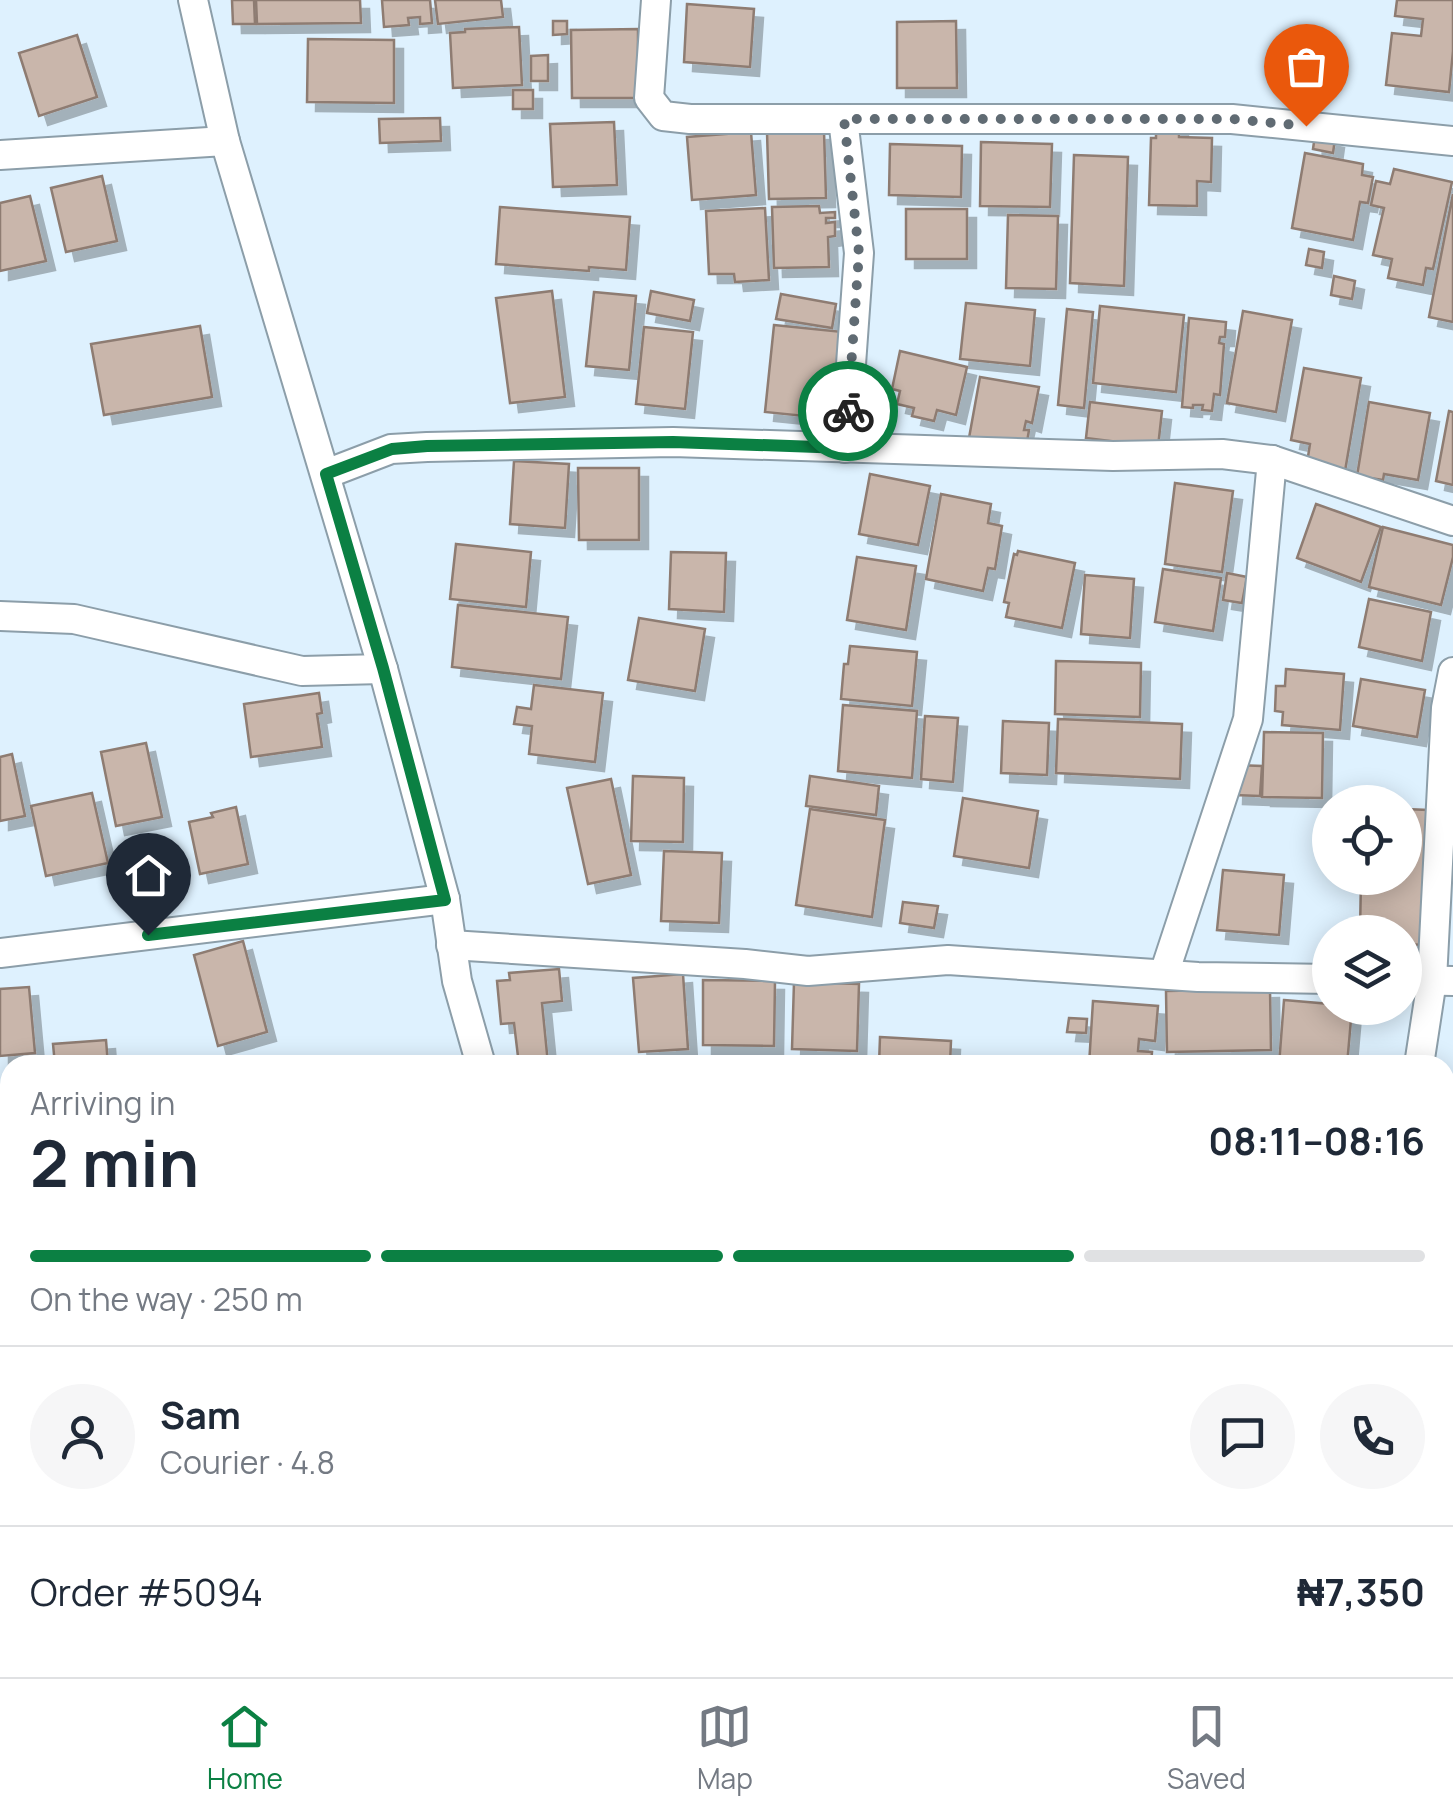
<!DOCTYPE html>
<meta charset="utf-8">
<style>
body{margin:0;font-family:Manrope,sans-serif;background:#f6f6f7;color:#1f2937;height:100vh;display:flex;flex-direction:column;font-size:38px;white-space:nowrap}
*{box-sizing:border-box;margin:0}
p{font-size:32px;color:#747a83}
.icon{flex:none;width:55px;height:55px;fill:none;stroke:currentColor;stroke-width:2;stroke-linecap:round;stroke-linejoin:round}
.map{position:relative;flex:1;overflow:hidden}
.details{position:absolute;left:0px;top:1055px;width:1455px;height:622px;display:flex;flex-direction:column;background:#fff;border-radius:30px 30px 0 0;box-shadow:0 5px 25px #0003}
.details>*{flex:none}
.fabs{position:absolute;left:1312px;top:785px;display:grid;gap:20px}
.fabs a{display:grid;place-items:center;width:110px;height:110px;border-radius:50%;background:#fff;box-shadow:0 5px 25px #0003;font-size:50px}
.pin{position:absolute;display:grid;place-items:center;width:85px;height:85px;color:#fff;margin:-102px -42px;border-radius:50% 50% 50% 0;rotate:-45deg;box-shadow:0 0 10px #0007}
.pin .icon{rotate:45deg}
.courier{position:absolute;display:grid;place-items:center;width:100px;height:100px;margin:-50px;border:8px solid #0b8043;border-radius:50%;background:#fff;color:#222;box-shadow:0 2px 12px #0007}
.summary em{font-style:normal;font-weight:700}
.summary div{display:flex;flex-direction:column-reverse}
.summary{display:flex;align-items:center;justify-content:space-between;height:170px;padding:0 30px}
h1{font-size:65px;font-weight:700;line-height:75px}
.bar{display:grid;grid-template-columns:repeat(4,1fr);gap:15px 10px;align-content:center;height:120px;padding:0 30px}
.bar i{height:12px;border-radius:8px;background:#e0e1e3}
.bar .on{background:#0b8043}
.bar p{grid-column:span 4}
.line{display:flex;align-items:center;gap:25px;padding:0 30px;border-top:2px solid #e0e1e3}
.line div{flex:1}
.round{display:grid;place-items:center;flex:none;width:105px;height:105px;border-radius:52px;background:#f6f6f7}
.dock{display:flex;justify-content:space-around;align-items:center;height:140px;border-top:2px solid #e0e1e3;background:#fff;font-size:28px;color:#747a83}
.dock a{display:grid;justify-items:center;gap:5px}
.dock .on{color:#0b8043}
.map>svg:first-child{display:block}
.building{fill:#c9b6ab;stroke:#8e7c72;stroke-width:2.5;filter:url(#shadow)}
.lines{fill:none;stroke-linecap:round;stroke-linejoin:round}
.street-casing{stroke:#8c9ea9;stroke-width:32}
.street{stroke:#fff;stroke-width:28}
.done{stroke:#606b73;stroke-width:10;stroke-dasharray:0 18}
.route{stroke:#0b8043;stroke-width:12}
</style>
<div class="map">
<svg width="1453" height="1677" viewBox="0 0 1453 1677">
<defs>
<filter id="shadow"><feDropShadow dx="9" dy="9" stdDeviation="0" flood-color="#0004"/></filter>
</defs>
<rect width="100%" height="100%" fill="#def1fe"/>
<g class="building">
<path d="M232,0H254L255,24H233Z"/>
<path d="M256,0H360L361,23L257,24Z"/>
<path d="M382,0H430L432,23L420,24V17L408,18L409,25L384,27Z"/>
<path d="M435,0H501L503,17L438,24Z"/>
<path d="M1397,0H1453V51L1449,92L1386,85L1392,33L1421,36L1423,19L1395,16Z"/>
<path d="M687,4L754,9L750,67L684,62Z"/>
<path d="M553,21H567V34L553,35Z"/>
<path d="M956,21L957,88H897V22Z"/>
<path d="M519,27L522,85L453,88L450,33L465,32V29Z"/>
<path d="M638,29V98H572L571,30Z"/>
<path d="M77,35L97,97L39,116L19,53Z"/>
<path d="M308,39L394,40V103L307,102Z"/>
<path d="M548,55V81H531V56Z"/>
<rect x="513" y="90" width="20" height="19"/>
<path d="M440,118L441,141L380,143L379,119Z"/>
<path d="M614,122L617,185L553,187L550,124Z"/>
<path d="M1156,127H1179V137L1212,138L1211,182L1197,181V206L1149,205L1151,138H1156Z"/>
<path d="M824,131L826,198L769,199L767,132Z"/>
<path d="M751,132L756,195L692,200L687,137Z"/>
<path d="M1315,135L1335,139L1333,153L1313,149Z"/>
<path d="M981,142L1052,144L1050,207L980,206Z"/>
<path d="M890,144L962,146L961,197L889,195Z"/>
<path d="M1305,153L1363,164L1362,175L1373,177L1368,203L1360,202L1353,240L1292,228Z"/>
<path d="M1074,155L1128,157L1124,286L1070,283Z"/>
<path d="M1394,169L1452,182L1433,269L1426,268L1423,285L1388,278L1392,259L1373,255L1384,208L1371,205L1376,181L1390,184Z"/>
<path d="M102,176L117,241L66,252L51,188Z"/>
<path d="M1453,194V322L1429,317Z"/>
<path d="M30,196L46,261L0,271V203Z"/>
<path d="M819,206L820,213L835,212V218H826V223L835,222V236L828,237L829,267L774,268L772,207Z"/>
<path d="M500,207L630,217L626,270L589,267V271L496,264Z"/>
<path d="M765,208L769,280L735,282L734,274H709L706,211Z"/>
<rect x="906" y="209" width="61" height="50"/>
<path d="M1008,215L1058,216L1056,289L1006,288Z"/>
<path d="M1309,249L1324,252L1322,268L1306,265Z"/>
<path d="M1334,276L1355,281L1352,299L1331,295Z"/>
<path d="M552,291L565,397L510,403L496,298Z"/>
<path d="M651,291L694,300L690,321L647,313Z"/>
<path d="M594,292L636,296L629,370L586,366Z"/>
<path d="M781,294L836,304L832,328L776,319Z"/>
<path d="M966,303L1035,310L1030,366L960,359Z"/>
<path d="M1100,306L1184,315L1176,392L1093,383Z"/>
<path d="M1067,309L1093,312L1084,408L1058,405Z"/>
<path d="M1243,311L1292,320L1276,412L1227,403Z"/>
<path d="M1189,318L1226,322L1225,337H1220L1219,343L1224,344L1220,395L1214,394L1212,411L1202,410L1203,405H1193V408L1182,407Z"/>
<path d="M774,325L843,332L834,419L765,412Z"/>
<path d="M200,326L212,397L104,415L91,344Z"/>
<path d="M644,327L693,332L685,409L636,404Z"/>
<path d="M900,351L967,367L956,415L937,410L934,421L912,416L914,408L897,404L900,391L892,389Z"/>
<path d="M1304,368L1361,378L1345,471L1307,463L1310,444L1291,440Z"/>
<path d="M980,377L1039,387L1032,423L1026,421L1024,430H1029L1026,448L969,438Z"/>
<path d="M1090,402L1162,411L1158,447L1086,438Z"/>
<path d="M1369,402L1430,413L1418,480L1384,474L1383,480L1357,476Z"/>
<path d="M1449,411L1453,412V485L1436,481Z"/>
<path d="M514,461L569,464L565,528L510,524Z"/>
<path d="M578,468H639V540H579Z"/>
<path d="M870,474L930,486L918,545L859,534Z"/>
<path d="M1175,483L1233,491L1222,572L1165,564Z"/>
<path d="M941,494L991,504L988,523L1002,526L995,569L988,568L983,591L926,579Z"/>
<path d="M1316,504L1381,527L1361,582L1297,558Z"/>
<path d="M1383,527L1453,545V557L1441,605L1369,587Z"/>
<path d="M456,544L531,552L526,607L450,599Z"/>
<path d="M1018,551L1075,563L1062,628L1006,617L1009,603L1004,602L1014,554L1017,555Z"/>
<path d="M671,552L726,553L724,612L669,609Z"/>
<path d="M857,557L916,566L906,630L847,620Z"/>
<path d="M1163,569L1221,578L1213,631L1155,622Z"/>
<path d="M1227,573L1247,577L1242,603L1223,600Z"/>
<path d="M1085,575L1134,579L1130,638L1081,634Z"/>
<path d="M1369,599L1431,612L1422,661L1359,647Z"/>
<path d="M458,605L568,617L561,679L452,667Z"/>
<path d="M639,618L705,629L695,691L628,680Z"/>
<path d="M850,646L917,652L912,706L841,699L844,664H848Z"/>
<path d="M1056,661L1141,663L1140,717L1055,714Z"/>
<path d="M1286,669L1344,674L1340,730L1282,725L1283,712L1275,711L1276,686H1285Z"/>
<path d="M1361,679L1425,690L1417,737L1353,726Z"/>
<path d="M534,685L603,693L595,762L529,754L532,726L514,724L517,707L531,709Z"/>
<path d="M319,693L322,713L317,714L322,747L251,757L244,704Z"/>
<path d="M843,705L917,711L912,778L838,771Z"/>
<path d="M925,716L958,718L953,782L921,779Z"/>
<path d="M1058,719L1182,724L1180,779L1056,773Z"/>
<path d="M1003,721L1049,723L1047,775L1001,773Z"/>
<path d="M1264,732L1323,733L1322,798L1262,797Z"/>
<path d="M146,743L162,817L116,826L101,752Z"/>
<path d="M12,754L25,816L0,821V757Z"/>
<path d="M1235,765L1262,766L1260,796L1234,795Z"/>
<path d="M633,776L684,778L683,842L631,841Z"/>
<path d="M810,776L879,786L876,815L806,806Z"/>
<path d="M611,779L631,875L588,884L567,788Z"/>
<path d="M92,793L108,863L46,876L31,806Z"/>
<path d="M963,798L1038,811L1029,868L954,856Z"/>
<path d="M236,807L248,864L200,874L189,822L213,817L211,813Z"/>
<path d="M810,809L885,820L872,917L796,905Z"/>
<path d="M1405,809L1428,810L1425,945L1405,944V932H1360L1361,878H1405Z"/>
<path d="M664,851L722,853L719,923L661,921Z"/>
<path d="M1223,870L1284,875L1279,935L1217,930Z"/>
<path d="M903,902L938,906L934,928L900,923Z"/>
<path d="M243,941L267,1032L218,1046L194,955Z"/>
<path d="M559,969L562,1001L542,1003L548,1064L519,1065L514,1023L501,1024L497,981L510,980L509,973Z"/>
<path d="M683,974L688,1049L639,1052L633,978Z"/>
<path d="M703,980L775,981L774,1046L703,1045Z"/>
<path d="M794,982L859,984L857,1051L792,1049Z"/>
<path d="M29,987L35,1053L0,1056V989Z"/>
<path d="M1270,989L1271,1050L1167,1052L1166,991Z"/>
<path d="M1284,1000L1330,1004V1008H1352L1347,1065H1279Z"/>
<path d="M1093,1001L1158,1006L1155,1041L1139,1039L1138,1051L1152,1052L1151,1065H1089Z"/>
<path d="M1069,1018L1087,1019L1086,1033L1067,1032Z"/>
<path d="M880,1037L951,1041L950,1064L911,1062V1065H879Z"/>
<path d="M106,1040L108,1065H55L53,1044Z"/>
<path d="M10,1181V1244L0,1210V1184Z"/>
<rect x="0" y="1414" width="10" height="56"/>
<rect x="1445" y="1443" width="8" height="40"/>
<rect x="1445" y="1530" width="8" height="71"/>
<path d="M99,1668H172L171,1677H98Z"/>
<path d="M521,1668H546L544,1677H519Z"/>
<path d="M551,1668H648L646,1677H548Z"/>
</g>
<g class="lines">
<defs>
<g id="street">
<path d="M193,0L225,141L383,669L445,899L457,981L481,1065"/>
<path d="M656,0L649,98L663,116L690,119H1232L1453,141"/>
<path d="M843,119L859,253L845,448"/>
<path d="M0,155L225,141"/>
<path d="M326,474L391,449L427,447L673,442L1113,456L1222,454L1272,460L1453,521"/>
<path d="M0,616L74,619L302,671L383,669"/>
<path d="M451,945L745,964L808,971L948,960L1198,977L1330,979"/>
<path d="M0,953L445,899"/>
<path d="M1164,974L1248,719L1272,460"/>
<path d="M1405,980L1453,981"/>
<path d="M1419,1065L1432,980L1446,708L1453,672"/>
<path d="M1445,1231H1453"/>
<path d="M0,1344L10,1323"/>
<path d="M1445,1631H1453"/>
<path d="M230,1668L231,1677"/>
<path d="M682,1668L686,1677"/>
<path d="M746,1677L810,1668"/>
</g>
</defs>
<use href="#street" class="street-casing"/>
<use href="#street" class="street"/>
</g>
<g class="lines">
<path class="done" d="M848,411L859,253L844,119H1232L1306,126"/>
<path class="route" d="M148,935L445,900L383,668L326,474L392,449L427,446L673,442L845,448L848,411"/>
</g>
</svg>
<div class="fabs">
<a><svg class="icon" aria-label="locate" viewBox="0 0 24 24"><circle cx="12" cy="12" r="6"/><path d="M12 2v4M12 18v4M2 12h4M18 12h4"/></svg></a>
<a><svg class="icon" aria-label="layers" viewBox="0 0 24 24"><path d="M12 4l9 5-9 5-9-5zM3 14l9 5 9-5"/></svg></a>
</div>
<div class="pin" style="left:1306px;top:126px;background:#ea580c"><svg class="icon" aria-label="bag" viewBox="0 0 24 24"><path d="M5 8h14l-1 12H6zM9 8a3 3 0 0 1 6 0"/></svg></div>
<div class="pin" style="left:148px;top:935px;background:#1f2937"><svg class="icon" aria-label="home" viewBox="0 0 24 24"><path d="M3 11l9-7 9 7M6 9v11h12V9"/></svg></div>
<div class="courier" style="left:848px;top:411px"><svg class="icon" aria-label="bike" viewBox="0 0 24 24"><circle cx="6" cy="16" r="4"/><circle cx="18" cy="16" r="4"/><path d="M6 16l4-8h5l3 8M10 8l3 8H6M13 5h3"/></svg></div>
<section class="details">
<div class="summary"><div><h1>2 min</h1><p>Arriving in</p></div><em>08:11–08:16</em></div>
<div class="bar"><i class="on"></i><i class="on"></i><i class="on"></i><i></i><p>On the way · 250 m</p></div>
<div class="line" style="height:180px"><a class="round"><svg class="icon" aria-label="person" viewBox="0 0 24 24"><circle cx="12" cy="8" r="4"/><path d="M4 21q1-7 8-7t8 7"/></svg></a><div><b>Sam</b><p>Courier · 4.8</p></div><a class="round"><svg class="icon" aria-label="chat" viewBox="0 0 24 24"><path d="M4 5h16v11H9l-5 4z"/></svg></a><a class="round"><svg class="icon" aria-label="phone" viewBox="0 0 24 24"><path d="M5 4h4l2 5-3 2q2 4 5 5l2-3 5 2v4C11 20 4 13 5 4z"/></svg></a></div>
<div class="line" style="height:130px"><div>Order #5094</div><b>₦7,350</b></div>
</section>
</div>
<nav class="dock">
<a class="on"><svg class="icon" aria-label="home" viewBox="0 0 24 24"><path d="M3 11l9-7 9 7M6 9v11h12V9"/></svg>Home</a>
<a><svg class="icon" aria-label="map" viewBox="0 0 24 24"><path d="M3 6l6-2 6 2 6-2v14l-6 2-6-2-6 2zM9 4v14M15 6v14"/></svg>Map</a>
<a><svg class="icon" aria-label="saved" viewBox="0 0 24 24"><path d="M7 4h10v16l-5-4-5 4z"/></svg>Saved</a>
</nav>
